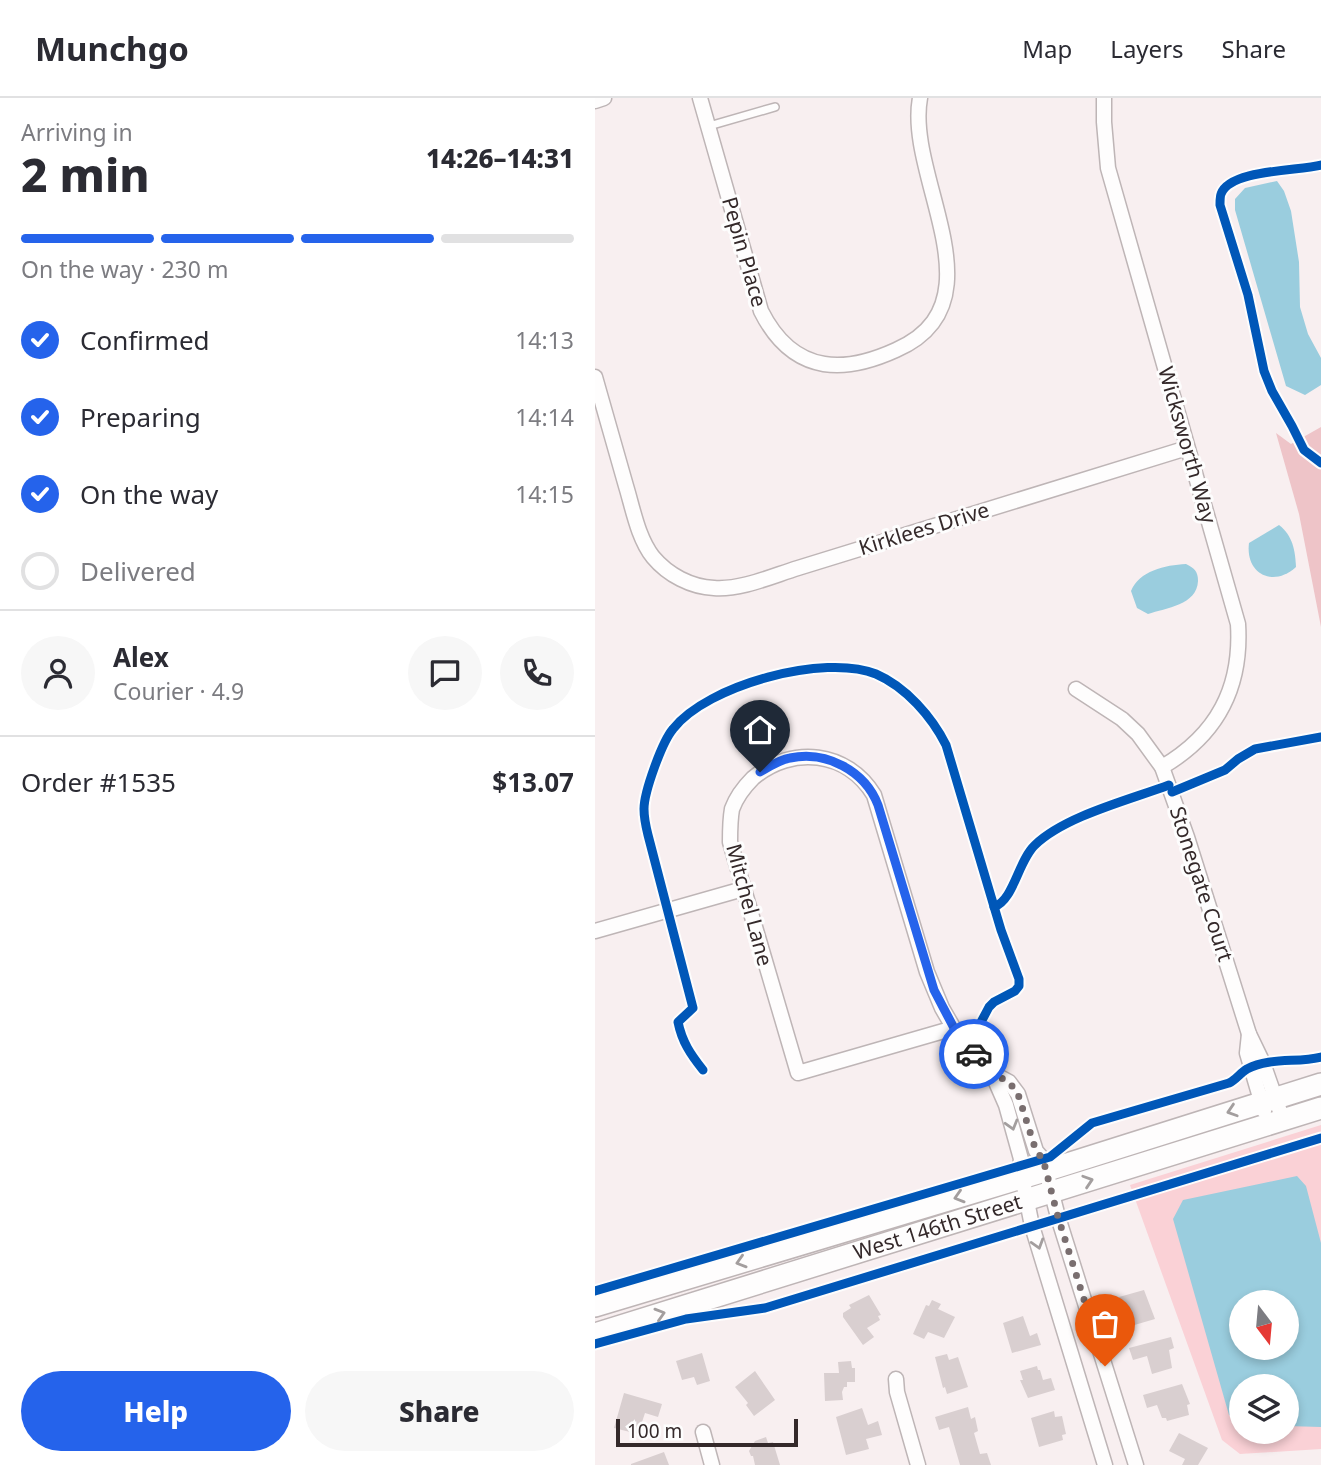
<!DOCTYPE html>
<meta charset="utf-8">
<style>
body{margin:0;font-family:"Noto Sans",sans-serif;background:#f7f7f7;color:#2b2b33;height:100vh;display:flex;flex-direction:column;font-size:26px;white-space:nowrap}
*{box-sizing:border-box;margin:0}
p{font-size:23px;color:#7c7c81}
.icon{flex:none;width:38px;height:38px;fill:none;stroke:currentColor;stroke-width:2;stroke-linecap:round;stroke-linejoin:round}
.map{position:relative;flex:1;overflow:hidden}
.panel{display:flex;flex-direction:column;background:#fff;width:595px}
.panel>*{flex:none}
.needle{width:46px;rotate:164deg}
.tools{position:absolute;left:634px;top:1192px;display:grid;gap:14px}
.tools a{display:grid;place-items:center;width:70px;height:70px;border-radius:50%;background:#fff;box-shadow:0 4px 10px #0003;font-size:35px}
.scale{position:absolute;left:21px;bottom:18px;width:182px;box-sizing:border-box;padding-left:7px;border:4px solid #34292a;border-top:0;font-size:19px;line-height:24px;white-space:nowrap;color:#34292a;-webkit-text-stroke:5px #fdfdfd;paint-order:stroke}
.pin{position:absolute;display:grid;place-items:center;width:60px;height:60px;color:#fff;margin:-72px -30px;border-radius:50% 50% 50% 0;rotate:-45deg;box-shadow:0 0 7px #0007}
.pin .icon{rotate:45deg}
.courier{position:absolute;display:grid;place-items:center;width:70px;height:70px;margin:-35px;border:5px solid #2563eb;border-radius:50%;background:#fff;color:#222;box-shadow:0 2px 9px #0007}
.headline em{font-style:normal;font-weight:800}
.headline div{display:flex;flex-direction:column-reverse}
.headline{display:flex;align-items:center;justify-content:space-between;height:119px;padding:0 21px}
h1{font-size:46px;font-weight:800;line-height:52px}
.bar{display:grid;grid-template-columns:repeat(4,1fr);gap:10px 7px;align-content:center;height:84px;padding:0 21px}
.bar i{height:9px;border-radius:5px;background:#e1e1e2}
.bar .selected{background:#2563eb}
.bar p{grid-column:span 4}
.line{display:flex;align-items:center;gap:18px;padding:0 21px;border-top:2px solid #e1e1e2}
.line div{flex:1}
.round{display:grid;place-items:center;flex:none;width:74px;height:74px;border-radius:37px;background:#f7f7f7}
ol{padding:0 21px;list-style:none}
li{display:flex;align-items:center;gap:21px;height:77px}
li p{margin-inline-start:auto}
li .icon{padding:7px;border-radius:50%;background:#2563eb;color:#fff;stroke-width:4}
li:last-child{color:#7c7c81}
li i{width:38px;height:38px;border:4px solid #e1e1e2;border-radius:50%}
.primary-button{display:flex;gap:14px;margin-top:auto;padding:14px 21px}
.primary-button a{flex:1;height:80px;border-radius:42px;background:#2563eb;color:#fff;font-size:28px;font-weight:800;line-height:80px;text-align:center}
.primary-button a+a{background:#f7f7f7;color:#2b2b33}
header{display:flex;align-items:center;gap:42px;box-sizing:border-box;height:98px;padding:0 35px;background:#fff;border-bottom:2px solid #e1e1e2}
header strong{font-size:33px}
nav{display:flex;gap:38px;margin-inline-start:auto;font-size:24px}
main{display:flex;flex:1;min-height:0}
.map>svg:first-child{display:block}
.green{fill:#fad1d6;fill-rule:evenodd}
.forest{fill:#eec4c8}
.water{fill:#9acdde;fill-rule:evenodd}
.building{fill:#d9cfd0}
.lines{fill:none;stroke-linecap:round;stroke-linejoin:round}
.service-casing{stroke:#beb5b6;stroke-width:10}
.minor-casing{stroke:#beb5b6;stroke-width:17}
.primary-casing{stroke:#beb5b6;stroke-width:24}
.service{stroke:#fefdfd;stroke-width:7}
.minor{stroke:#fefdfd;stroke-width:14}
.primary{stroke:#fefdfd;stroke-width:21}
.cycleway-casing{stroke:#fdfdfd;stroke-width:13}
.cycleway{stroke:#0057b8;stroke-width:9}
.oneway{stroke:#a39e9e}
.done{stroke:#796e6f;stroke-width:7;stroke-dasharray:0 12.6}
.route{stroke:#2563eb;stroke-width:9}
.labels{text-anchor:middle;stroke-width:6;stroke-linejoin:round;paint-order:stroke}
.street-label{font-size:21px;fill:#34292a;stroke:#fdfdfd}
</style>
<header>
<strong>Munchgo</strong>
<nav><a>Map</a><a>Layers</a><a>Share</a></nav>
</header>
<main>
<section class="panel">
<div class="headline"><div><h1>2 min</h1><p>Arriving in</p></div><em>14:26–14:31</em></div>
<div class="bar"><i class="selected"></i><i class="selected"></i><i class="selected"></i><i></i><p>On the way · 230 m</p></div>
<ol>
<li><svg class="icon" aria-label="check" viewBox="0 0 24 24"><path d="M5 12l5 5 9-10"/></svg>Confirmed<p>14:13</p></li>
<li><svg class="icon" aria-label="check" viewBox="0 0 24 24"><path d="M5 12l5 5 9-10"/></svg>Preparing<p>14:14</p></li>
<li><svg class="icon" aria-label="check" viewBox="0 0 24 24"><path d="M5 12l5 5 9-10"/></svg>On the way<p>14:15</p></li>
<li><i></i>Delivered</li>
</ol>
<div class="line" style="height:126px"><a class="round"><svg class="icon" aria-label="person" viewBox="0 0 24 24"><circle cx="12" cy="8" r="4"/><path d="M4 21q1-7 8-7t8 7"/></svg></a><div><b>Alex</b><p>Courier · 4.9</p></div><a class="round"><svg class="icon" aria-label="chat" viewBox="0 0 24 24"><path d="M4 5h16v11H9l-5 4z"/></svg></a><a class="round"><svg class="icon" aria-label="phone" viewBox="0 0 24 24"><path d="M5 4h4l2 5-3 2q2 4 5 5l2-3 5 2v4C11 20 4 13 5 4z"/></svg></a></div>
<div class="line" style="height:91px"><div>Order #1535</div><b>$13.07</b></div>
<div class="primary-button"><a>Help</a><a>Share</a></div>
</section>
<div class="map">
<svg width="726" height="1367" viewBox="0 0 726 1367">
<rect width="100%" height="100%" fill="#f8eff0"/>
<path class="green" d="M726,1027V1351L645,1356L627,1342L535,1087ZM646,1204H691V1250H646ZM646,1288H691V1334H646Z"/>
<path class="forest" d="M726,329V529L704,416L681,335L696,346Z"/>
<g class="water">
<path d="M682,83L689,93L696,113L704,164L705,209L713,236L726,260V287L710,297L691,288L640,112V101L650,90Z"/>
<path d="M684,427C698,438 700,452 701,469C678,490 650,476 654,445Z"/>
<path d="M591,466C599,470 603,473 603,483C602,507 571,510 553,516L542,510L536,493C544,473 570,467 591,466Z"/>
<path d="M702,1078L711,1088L726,1145V1329L691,1328V1288H646V1325L634,1317L578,1121L588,1102ZM646,1204H691V1250H646Z"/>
</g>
<g class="building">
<path d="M549,1192L560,1221L536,1228L534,1223L526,1225L523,1212L525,1211L523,1206L526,1205L524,1199Z"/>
<path d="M274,1197L286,1217L283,1218L285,1222L272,1230L279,1239L268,1247L248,1219V1215L256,1210L254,1207Z"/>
<path d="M337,1202L346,1206L343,1211L360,1219L349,1240L333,1234L329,1241L318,1236L331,1207L334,1208Z"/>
<path d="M428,1218L435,1238L442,1235L446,1247L417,1255L408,1225Z"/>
<path d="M576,1239L579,1250L574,1252L577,1270L557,1276L552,1258L538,1262L534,1250Z"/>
<path d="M107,1255L115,1283L102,1287L99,1279L87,1282L81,1263Z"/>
<path d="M352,1256L354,1262L363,1259L373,1289L352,1296L350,1289L348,1290L340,1259Z"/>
<path d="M256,1263L257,1270H260V1284H252V1289H249L247,1294L248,1302L230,1303L229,1275H244L243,1264Z"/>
<path d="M442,1268L443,1272H445L448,1282L456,1280L460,1292L433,1300L425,1282H428L425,1273Z"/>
<path d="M160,1273L180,1302L159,1318L151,1307L153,1305L140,1289Z"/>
<path d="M587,1286L595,1306L592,1307L594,1317L572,1323L571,1320H567L562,1307L552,1310L548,1297Z"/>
<path d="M29,1295L67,1306L63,1319L50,1315L43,1336L19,1330Z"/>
<path d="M373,1309L376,1321L380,1319L383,1333L379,1335L385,1356L392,1355L396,1367H365L354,1329L344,1332L340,1319Z"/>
<path d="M267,1310L273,1327L283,1323L287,1337L271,1341L274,1351L251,1357L241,1319Z"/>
<path d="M459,1313L460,1319L467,1318L471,1336L467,1337L468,1342L444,1349L436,1320Z"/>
<path d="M584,1335L613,1350L603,1367H587L590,1361L574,1353Z"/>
<path d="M171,1339L173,1345L178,1344L185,1367H160L158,1358H156L154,1353L160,1343Z"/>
<path d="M69,1354L74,1367H36V1366Z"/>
</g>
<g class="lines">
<defs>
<path id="service" d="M114,28L180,9"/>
<g id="minor">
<path d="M105,0L166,213C179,239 199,261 229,266C253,270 279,262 301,252C409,205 310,79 325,0"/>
<path d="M509,0V24L513,70L643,526C647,590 622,637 567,669"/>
<path d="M0,3L9,0"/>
<path d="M0,279C10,315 21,352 31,388C38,411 43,440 58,459C73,477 96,489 119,490C146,492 177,478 203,470L592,350"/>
<path d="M481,591L527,621L543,636L567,669L592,739L654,936L668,965L688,1022"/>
<path d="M0,833L148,791"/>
<path d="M359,930L203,975L135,744C135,733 135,722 137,711C141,700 150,688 158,680C197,647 252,653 279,697L332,874L347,910L362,936L381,958L397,975L414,984L423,996L441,1053L448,1061L463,1119L541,1367"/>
<path d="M654,936L652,955L669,1013"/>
<path d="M397,975L411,1007L426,1061L425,1068L437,1128L510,1367"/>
<path d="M301,1281L302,1294L323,1367"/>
<path d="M108,1334L117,1367"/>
</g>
<g id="primary">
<path d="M0,1208L450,1073L726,986"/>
<path id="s1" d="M0,1236L726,1010"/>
</g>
</defs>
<use href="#service" class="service-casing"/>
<use href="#minor" class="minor-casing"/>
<use href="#primary" class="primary-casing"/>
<use href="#service" class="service"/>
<use href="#minor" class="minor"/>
<use href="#primary" class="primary"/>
<defs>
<g id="cycleway">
<path d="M726,67C705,73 635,71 626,96C625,97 625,106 625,107L653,197L669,273L677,293L697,328L709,352L726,365"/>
<path d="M577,694L630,672L643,661L660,651L726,639"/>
<path d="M399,809C419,802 423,763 440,747C470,718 534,702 574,687"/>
<path d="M108,972C96,957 87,944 83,924L98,910L53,737C51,729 49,720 49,711C49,694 67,644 78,631C112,587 230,555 281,576C311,589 337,619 351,647L406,832L424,881V888L420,893L399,904L394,909L385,926L366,940"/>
<path d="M0,1193L455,1059L497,1025L634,985C641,982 645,975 652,971C675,959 702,965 726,959"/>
<path d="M0,1246L91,1221L170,1210L726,1040"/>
</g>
</defs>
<use href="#cycleway" class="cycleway-casing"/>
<use href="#cycleway" class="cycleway"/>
</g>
<defs><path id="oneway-chevron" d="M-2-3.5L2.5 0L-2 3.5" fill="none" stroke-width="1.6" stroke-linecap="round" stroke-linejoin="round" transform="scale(1.75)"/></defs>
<g class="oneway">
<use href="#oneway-chevron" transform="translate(637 1013) rotate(162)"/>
<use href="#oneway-chevron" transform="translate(417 1027) rotate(74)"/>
<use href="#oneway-chevron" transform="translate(493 1083) rotate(-18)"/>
<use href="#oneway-chevron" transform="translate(364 1099) rotate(163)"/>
<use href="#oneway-chevron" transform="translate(443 1146) rotate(73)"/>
<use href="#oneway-chevron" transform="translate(146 1164) rotate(163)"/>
<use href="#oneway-chevron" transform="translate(65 1216) rotate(-17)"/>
</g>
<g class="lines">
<path class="done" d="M379,956L397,975L414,984L423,996L441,1053L448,1061L463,1119L510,1268"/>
<path class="route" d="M165,674C175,668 184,662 195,660C231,652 270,673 283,707L339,892L359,930L379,956"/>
</g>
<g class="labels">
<g class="street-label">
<text transform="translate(149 154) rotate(74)" y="7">Pepin Place</text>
<text transform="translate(592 347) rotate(74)" y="7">Wicksworth Way</text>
<text transform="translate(329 431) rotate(-17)" y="7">Kirklees Drive</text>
<text transform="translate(606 786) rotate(72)" y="7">Stonegate Court</text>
<text transform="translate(154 807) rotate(75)" y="7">Mitchel Lane</text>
<text dy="7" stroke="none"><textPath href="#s1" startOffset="359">West 146th Street</textPath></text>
</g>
</g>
</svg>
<div class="tools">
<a><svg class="needle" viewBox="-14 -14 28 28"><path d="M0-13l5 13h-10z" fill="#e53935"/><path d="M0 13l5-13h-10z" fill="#7c7c81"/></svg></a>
<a><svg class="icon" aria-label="layers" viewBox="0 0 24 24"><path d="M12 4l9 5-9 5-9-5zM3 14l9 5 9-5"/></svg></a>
</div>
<div class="scale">100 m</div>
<div class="pin" style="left:510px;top:1268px;background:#ea580c"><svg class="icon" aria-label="bag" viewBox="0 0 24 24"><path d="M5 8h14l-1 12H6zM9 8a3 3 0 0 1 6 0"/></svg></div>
<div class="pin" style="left:165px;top:674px;background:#1f2937"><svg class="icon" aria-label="home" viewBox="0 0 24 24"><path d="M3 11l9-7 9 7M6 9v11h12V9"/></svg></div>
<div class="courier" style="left:379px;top:956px"><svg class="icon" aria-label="car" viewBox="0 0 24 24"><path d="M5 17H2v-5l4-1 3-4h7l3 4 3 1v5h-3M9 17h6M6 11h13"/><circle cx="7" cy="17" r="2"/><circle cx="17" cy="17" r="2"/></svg></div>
</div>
</main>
